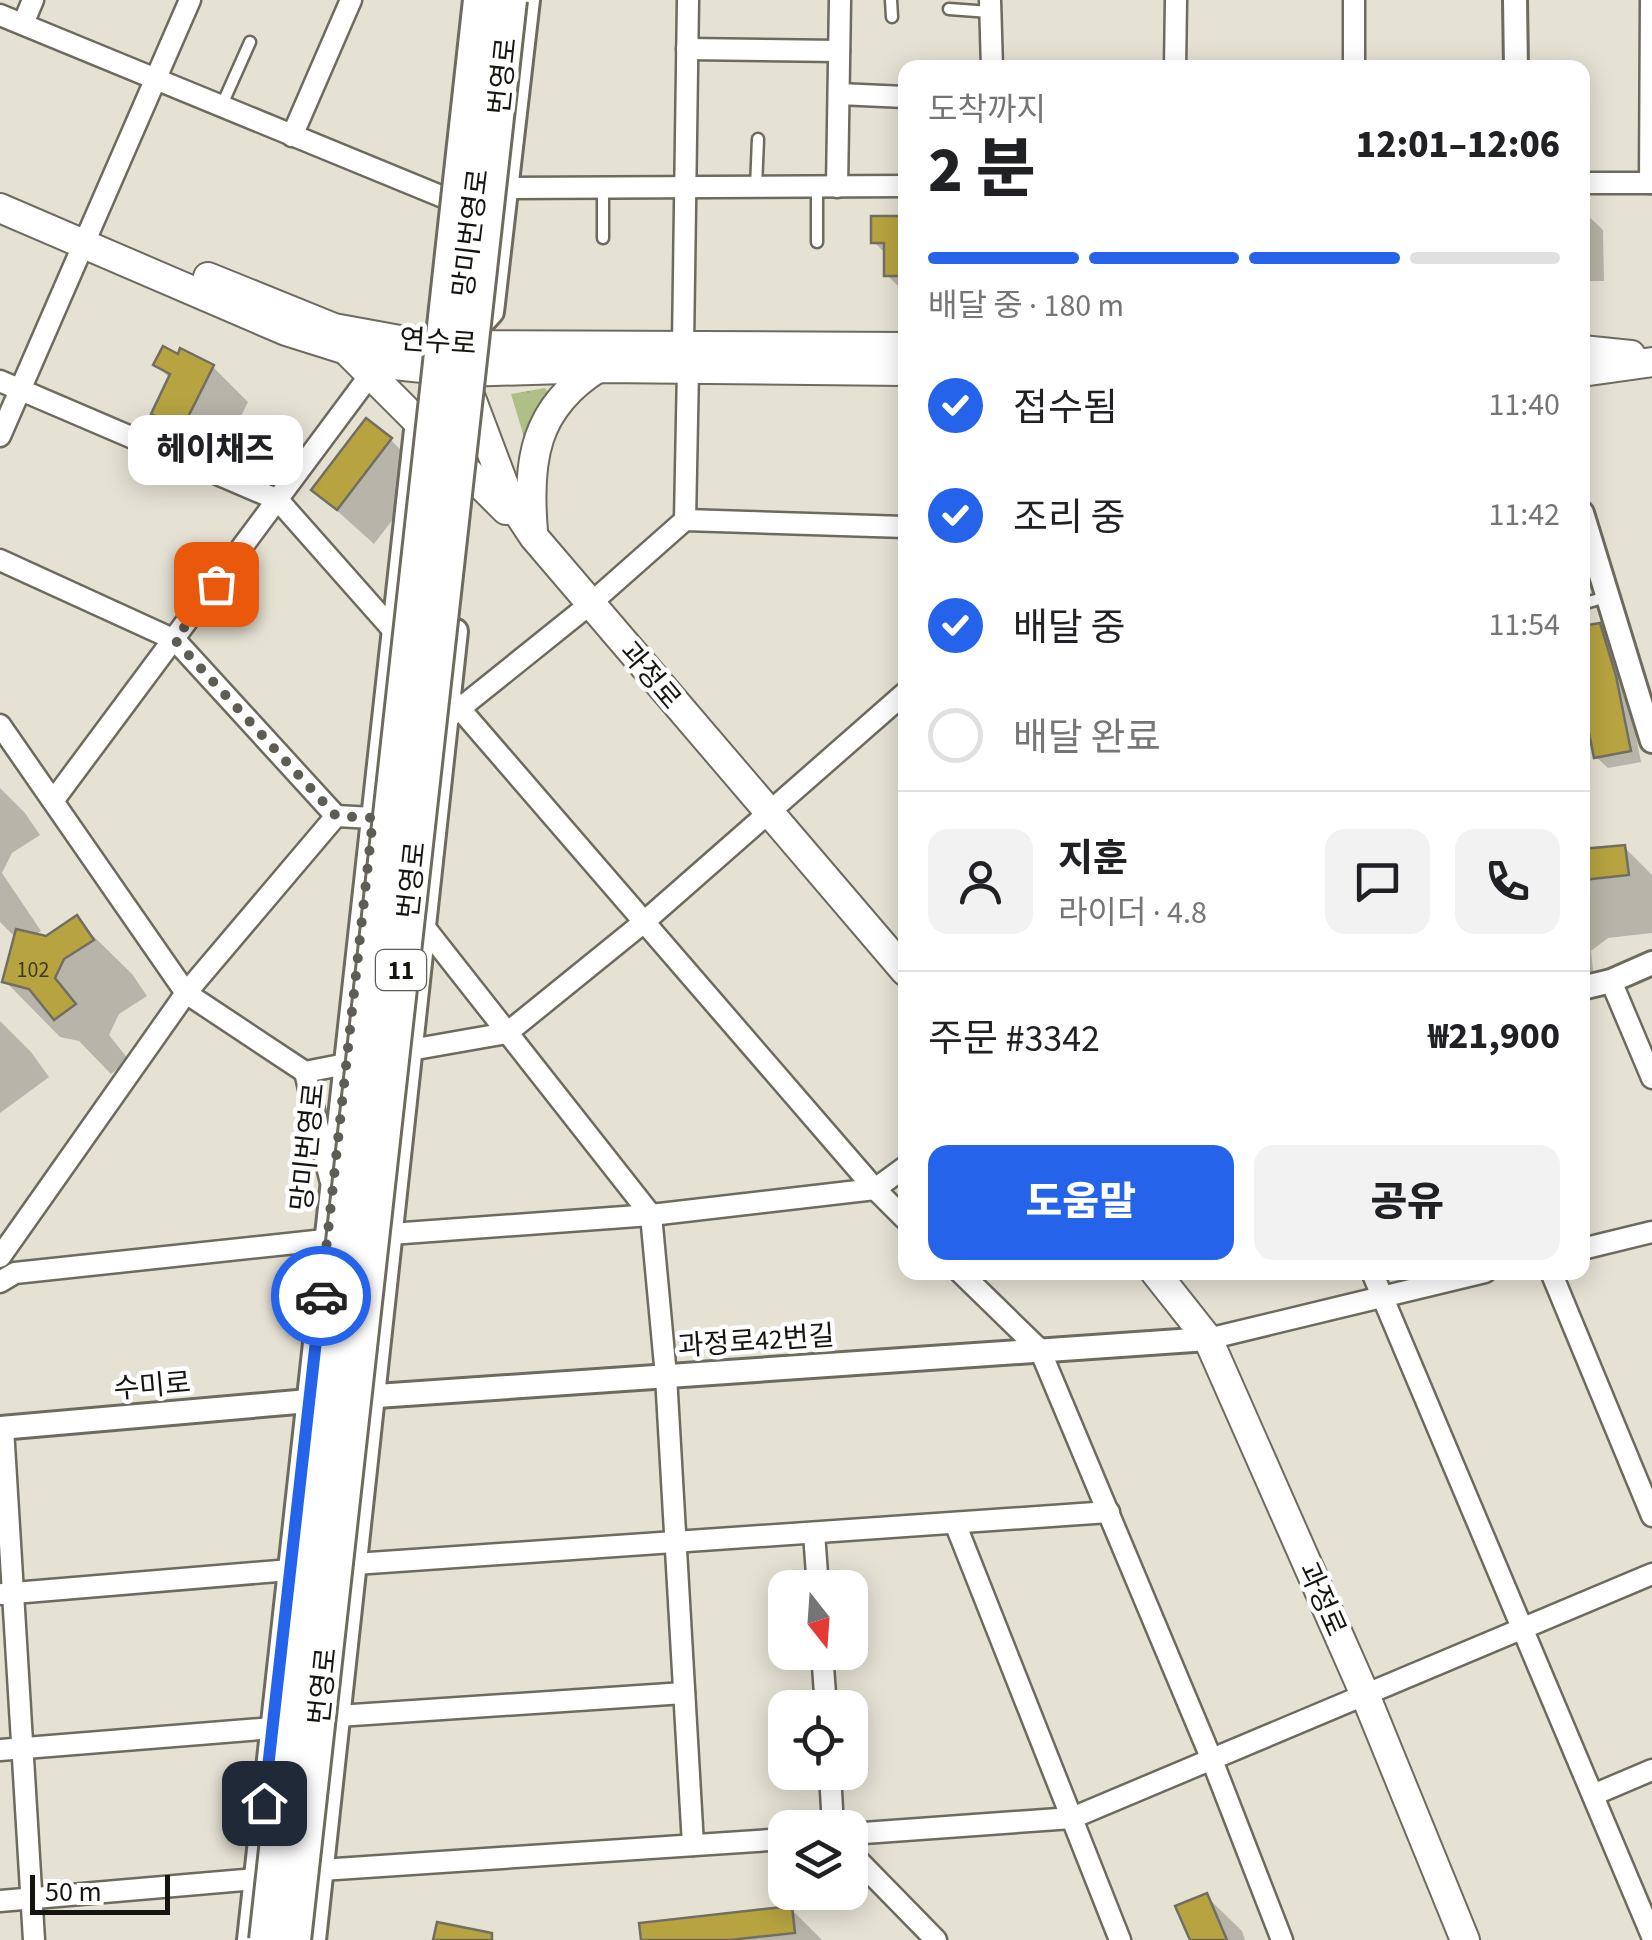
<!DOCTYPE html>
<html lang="ko">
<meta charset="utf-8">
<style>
body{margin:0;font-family:"Source Sans 3","Noto Sans KR",sans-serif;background:#f2f2f2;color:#202124;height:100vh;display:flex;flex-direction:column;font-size:38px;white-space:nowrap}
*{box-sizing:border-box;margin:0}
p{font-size:32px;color:#757577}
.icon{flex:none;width:55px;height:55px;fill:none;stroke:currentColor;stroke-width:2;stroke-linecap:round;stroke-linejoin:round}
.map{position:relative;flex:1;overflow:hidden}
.details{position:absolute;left:898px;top:60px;width:692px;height:1220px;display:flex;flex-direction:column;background:#fff;border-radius:20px;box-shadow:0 5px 25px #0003}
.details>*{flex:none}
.needle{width:65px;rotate:163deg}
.fabs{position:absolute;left:768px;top:1570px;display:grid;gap:20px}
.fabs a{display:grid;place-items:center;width:100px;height:100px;border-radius:20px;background:#fff;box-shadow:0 5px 25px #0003;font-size:50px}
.scale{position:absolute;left:30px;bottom:25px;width:140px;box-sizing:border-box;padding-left:10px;border:5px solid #151510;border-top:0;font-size:28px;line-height:35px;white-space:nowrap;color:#151510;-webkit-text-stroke:8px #fff;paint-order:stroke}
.pin{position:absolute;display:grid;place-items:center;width:85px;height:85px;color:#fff;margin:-42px;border-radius:20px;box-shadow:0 5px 15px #0006}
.courier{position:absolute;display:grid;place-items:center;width:100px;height:100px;margin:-50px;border:8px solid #2563eb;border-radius:50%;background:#fff;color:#222;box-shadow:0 2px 12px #0007}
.bubble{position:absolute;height:70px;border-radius:20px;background:#fff;box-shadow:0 5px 25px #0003;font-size:32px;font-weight:800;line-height:70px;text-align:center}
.headline em{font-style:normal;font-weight:800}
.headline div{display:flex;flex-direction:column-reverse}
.headline{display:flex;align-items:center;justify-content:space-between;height:170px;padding:0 30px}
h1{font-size:65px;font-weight:800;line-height:75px}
.bar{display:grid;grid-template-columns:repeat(4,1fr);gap:15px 10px;align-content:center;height:120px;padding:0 30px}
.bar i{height:12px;border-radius:8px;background:#e0e0e0}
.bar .selected{background:#2563eb}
.bar p{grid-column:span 4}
.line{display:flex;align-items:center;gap:25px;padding:0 30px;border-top:2px solid #e0e0e0}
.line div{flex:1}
.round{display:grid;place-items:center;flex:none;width:105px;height:105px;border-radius:20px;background:#f2f2f2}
ol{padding:0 30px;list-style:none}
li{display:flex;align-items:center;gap:30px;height:110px}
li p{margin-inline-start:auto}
li .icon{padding:10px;border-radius:50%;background:#2563eb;color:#fff;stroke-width:4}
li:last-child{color:#757577}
li i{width:55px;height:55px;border:5px solid #e0e0e0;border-radius:50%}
.cta{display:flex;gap:20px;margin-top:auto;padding:20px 30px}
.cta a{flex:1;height:115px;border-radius:20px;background:#2563eb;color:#fff;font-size:40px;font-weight:800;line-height:115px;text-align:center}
.cta a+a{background:#f2f2f2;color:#202124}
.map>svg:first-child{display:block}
.grass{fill:url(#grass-tufts)}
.shadow{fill:#0003}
.building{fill:#b7a440;stroke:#726f62;stroke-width:2.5}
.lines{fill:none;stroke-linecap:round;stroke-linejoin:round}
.service-casing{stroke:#6d6b5e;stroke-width:15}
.minor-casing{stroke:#6d6b5e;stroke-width:25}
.tertiary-casing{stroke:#6d6b5e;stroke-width:28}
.secondary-casing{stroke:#6d6b5e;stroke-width:32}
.service{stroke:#fff;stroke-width:10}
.minor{stroke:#fff;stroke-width:20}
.tertiary{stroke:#fff;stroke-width:22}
.secondary{stroke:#fff;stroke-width:28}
.trunk-bridge-casing{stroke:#6d6b5e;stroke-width:38;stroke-linecap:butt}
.trunk-bridge{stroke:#fff;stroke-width:32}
.done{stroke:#5e5d55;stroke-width:10;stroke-dasharray:0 18}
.route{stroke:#2563eb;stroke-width:12}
.labels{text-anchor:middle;stroke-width:9;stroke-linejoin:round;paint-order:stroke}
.number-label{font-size:22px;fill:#3e391c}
.shield{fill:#fff;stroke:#5b5b58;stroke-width:2.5}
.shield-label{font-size:25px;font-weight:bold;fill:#151510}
.street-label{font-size:28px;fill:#151510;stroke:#fff}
</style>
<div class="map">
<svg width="1652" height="1940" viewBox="0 0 1652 1940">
<defs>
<pattern id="grass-tufts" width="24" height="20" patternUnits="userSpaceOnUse" patternTransform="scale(2.5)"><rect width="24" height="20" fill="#afbf86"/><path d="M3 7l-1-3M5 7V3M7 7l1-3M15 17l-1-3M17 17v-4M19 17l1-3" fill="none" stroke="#96a373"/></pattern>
</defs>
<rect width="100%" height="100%" fill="#e5e2d4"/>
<path class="grass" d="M545,388L549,394L528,436L524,437L511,394Z"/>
<g class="shadow">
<path d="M1582,210L1603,230L1604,281H1582Z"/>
<path d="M905,218V293L887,275L886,254L874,242Z"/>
<path d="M156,365L213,367L248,402L218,463L189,449L154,413L171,379Z"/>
<path d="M367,422L391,440L426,476L374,544L314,490Z"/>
<path d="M1599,625L1611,637L1627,690L1641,762L1608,768L1596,757Z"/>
<path d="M0,788L25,813L40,835L12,853L2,873L41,931L34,936L46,939L76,919L132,974L147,996L119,1014L109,1035L129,1060L111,1074L79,1041L60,1037L5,981L16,938L0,922Z"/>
<path d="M1624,847L1652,875V933L1608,938L1591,951L1594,979L1582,980V852Z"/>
<path d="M0,1021L31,1052L49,1077L0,1113Z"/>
<path d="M1206,1896L1242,1931L1245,1940H1193Z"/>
<path d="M791,1909L822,1940H643Z"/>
</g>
<g class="building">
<path d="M871,216H905V263L900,264L899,276H884V243H871Z"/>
<path d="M163,346L178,354L180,348L214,365L182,429L151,414L170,374L153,365Z"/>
<path d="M366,418L392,438L337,510L311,490Z"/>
<path d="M1600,623L1616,676L1631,751L1594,758L1582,698V626Z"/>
<path d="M1625,845L1629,875L1582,880V849Z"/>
<path d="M77,915L94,940L64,959L55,978L76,1004L54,1020L29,989L2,982L16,929L46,936Z"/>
<path d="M1207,1893L1227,1940H1190L1175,1906Z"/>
<path d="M792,1906L795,1933L730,1940H641L639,1923Z"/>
<path d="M437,1922L492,1933V1940H433Z"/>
</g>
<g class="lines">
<defs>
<g id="service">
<path d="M891,0L892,17"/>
<path d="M949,9L990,12"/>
<path d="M221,107L250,42"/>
<path d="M756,187L758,139"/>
<path d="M817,187V242"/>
<path d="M603,188V238"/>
<path d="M1582,604L1606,597"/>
</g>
<g id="minor">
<path d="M990,0L992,68"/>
<path d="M0,15L443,197"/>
<path d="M23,24L33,0"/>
<path d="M687,49L839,51"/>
<path d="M1175,68L1176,0"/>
<path d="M1354,68V0"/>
<path d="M839,94L905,97"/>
<path d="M292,136L351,0"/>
<path d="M1582,183H1652"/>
<path d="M1650,183L1651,0"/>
<path d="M837,187L840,0"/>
<path d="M506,188L905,186"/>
<path d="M683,345L688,0"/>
<path d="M0,381L278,500L401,639"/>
<path d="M0,436L190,0"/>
<path d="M685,520L688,369"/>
<path d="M0,560L175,640L336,816"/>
<path d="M442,688L875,1189L905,1219"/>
<path d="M453,714L590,604L685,520L905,527"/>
<path d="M0,725L186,993L305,1072L361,1061"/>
<path d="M53,801L370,375"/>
<path d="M336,816L373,818"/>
<path d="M418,919L651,1215L666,1376L693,1845"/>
<path d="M1611,981L1652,1078"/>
<path d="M399,1052L507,1033L644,922L905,693"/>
<path d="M305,1072L330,1179"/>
<path d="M377,1235L651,1215L875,1189L905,1167"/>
<path d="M1582,1249L1652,1232"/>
<path d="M0,1257L186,993L336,816"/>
<path d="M960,1272L1040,1350L1212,1760L1282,1940"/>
<path d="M1372,1272L1652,1936"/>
<path d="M1551,1272L1652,1516"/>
<path d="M0,1282L15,1273L343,1238"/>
<path d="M1208,1339L1485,1272"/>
<path d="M3,1428L34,1940"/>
<path d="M955,1523L1120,1940"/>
<path d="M814,1533L818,1588"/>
<path d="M355,1564L1109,1512"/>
<path d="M2,1594L290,1570"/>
<path d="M822,1652L826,1708"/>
<path d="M338,1716L684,1693"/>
<path d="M0,1750L273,1728"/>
<path d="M830,1772L833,1828"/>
<path d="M1593,1795L1652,1770"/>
<path d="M850,1834L1072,1818L1652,1574"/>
<path d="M850,1852L936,1940"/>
<path d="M321,1870L785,1839"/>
<path d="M0,1901L256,1879"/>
</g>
<g id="tertiary">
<path d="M1515,0L1516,68"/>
<path d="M471,335L492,312L528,0"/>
<path d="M1582,513L1652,741"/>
<path d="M1582,988L1611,981L1652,963"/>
<path d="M362,1397L1208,1339"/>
<path d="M0,1428L320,1400"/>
<path d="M249,1940L417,421"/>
<path d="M314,1940L456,631"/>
</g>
<g id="secondary">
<path d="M0,208L286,331L394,365L461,372L598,368L905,371"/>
<path d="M208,277L334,328L405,341L461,345L905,347"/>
<path d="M1582,350L1631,355"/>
<path d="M349,353L506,510"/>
<path d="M1582,372L1652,362"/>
<path d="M468,390L510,501L534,537L905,971"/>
<path d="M533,531C527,461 534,408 598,368"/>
<path d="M1155,1272L1208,1339L1366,1697L1465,1940"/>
</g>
</defs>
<use href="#service" class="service-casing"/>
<use href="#minor" class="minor-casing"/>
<use href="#tertiary" class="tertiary-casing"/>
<use href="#secondary" class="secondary-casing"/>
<use href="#service" class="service"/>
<use href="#minor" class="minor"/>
<use href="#tertiary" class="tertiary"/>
<use href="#secondary" class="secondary"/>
<defs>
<g id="trunk-bridge">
<path d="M266,1940L480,0"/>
<path d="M294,1940L510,0"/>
</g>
</defs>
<use href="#trunk-bridge" class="trunk-bridge-casing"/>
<use href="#trunk-bridge" class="trunk-bridge"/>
</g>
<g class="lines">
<path class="done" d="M216,584L175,640L336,816L373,818L321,1296"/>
<path class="route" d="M264,1803L321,1296"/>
</g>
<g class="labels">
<g class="number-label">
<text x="33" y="977">102</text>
</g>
<rect class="shield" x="376" y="950" width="50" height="40" rx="8"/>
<g class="shield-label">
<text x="401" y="979">11</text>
</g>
<g class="street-label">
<text transform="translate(502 76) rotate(-84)" y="10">번영로</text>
<text transform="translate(470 233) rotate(-83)" y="10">망미번영로</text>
<text transform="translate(438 341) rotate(4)" y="10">연수로</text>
<text transform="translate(651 675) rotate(50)" y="10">과정로</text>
<text transform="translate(411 880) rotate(-84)" y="10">번영로</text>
<text transform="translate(307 1147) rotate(-84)" y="10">망미번영로</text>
<text transform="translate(756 1340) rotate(-4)" y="10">과정로42번길</text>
<text transform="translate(152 1385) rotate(-5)" y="10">수미로</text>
<text transform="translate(1323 1599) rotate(66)" y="10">과정로</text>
<text transform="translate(322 1686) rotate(-84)" y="10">번영로</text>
</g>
</g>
</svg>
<div class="fabs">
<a><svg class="needle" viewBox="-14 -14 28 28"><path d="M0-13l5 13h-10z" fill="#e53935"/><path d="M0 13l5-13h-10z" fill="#757577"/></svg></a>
<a><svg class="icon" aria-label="locate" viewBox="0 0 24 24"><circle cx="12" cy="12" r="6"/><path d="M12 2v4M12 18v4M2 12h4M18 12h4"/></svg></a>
<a><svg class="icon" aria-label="layers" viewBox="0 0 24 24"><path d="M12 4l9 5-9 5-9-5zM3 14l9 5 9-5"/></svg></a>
</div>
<div class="scale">50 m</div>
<div class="pin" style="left:216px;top:584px;background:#ea580c"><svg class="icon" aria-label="bag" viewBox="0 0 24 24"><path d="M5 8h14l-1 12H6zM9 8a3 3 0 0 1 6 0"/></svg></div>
<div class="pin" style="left:264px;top:1803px;background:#1f2937"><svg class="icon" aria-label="home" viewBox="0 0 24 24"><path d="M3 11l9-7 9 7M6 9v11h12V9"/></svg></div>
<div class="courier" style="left:321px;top:1296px"><svg class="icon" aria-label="car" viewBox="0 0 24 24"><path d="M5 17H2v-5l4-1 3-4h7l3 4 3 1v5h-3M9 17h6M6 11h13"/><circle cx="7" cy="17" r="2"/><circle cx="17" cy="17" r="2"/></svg></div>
<div class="bubble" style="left:128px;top:415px;width:175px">헤이채즈</div>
<section class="details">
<div class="headline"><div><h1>2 분</h1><p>도착까지</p></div><em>12:01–12:06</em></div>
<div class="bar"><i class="selected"></i><i class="selected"></i><i class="selected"></i><i></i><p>배달 중 · 180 m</p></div>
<ol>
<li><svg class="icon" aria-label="check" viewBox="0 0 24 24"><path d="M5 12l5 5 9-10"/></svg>접수됨<p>11:40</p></li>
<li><svg class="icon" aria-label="check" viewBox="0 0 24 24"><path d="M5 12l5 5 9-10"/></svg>조리 중<p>11:42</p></li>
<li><svg class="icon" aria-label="check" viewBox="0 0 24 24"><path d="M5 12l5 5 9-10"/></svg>배달 중<p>11:54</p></li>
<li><i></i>배달 완료</li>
</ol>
<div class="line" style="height:180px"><a class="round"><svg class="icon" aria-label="person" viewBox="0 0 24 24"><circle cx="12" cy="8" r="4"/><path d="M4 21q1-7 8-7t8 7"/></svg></a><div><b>지훈</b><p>라이더 · 4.8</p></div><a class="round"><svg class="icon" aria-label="chat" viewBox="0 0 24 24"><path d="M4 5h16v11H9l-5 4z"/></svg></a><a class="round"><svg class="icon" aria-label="phone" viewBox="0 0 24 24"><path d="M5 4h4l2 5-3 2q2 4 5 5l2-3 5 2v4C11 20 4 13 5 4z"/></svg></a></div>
<div class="line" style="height:130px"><div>주문 #3342</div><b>₩21,900</b></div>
<div class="cta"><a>도움말</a><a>공유</a></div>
</section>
</div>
